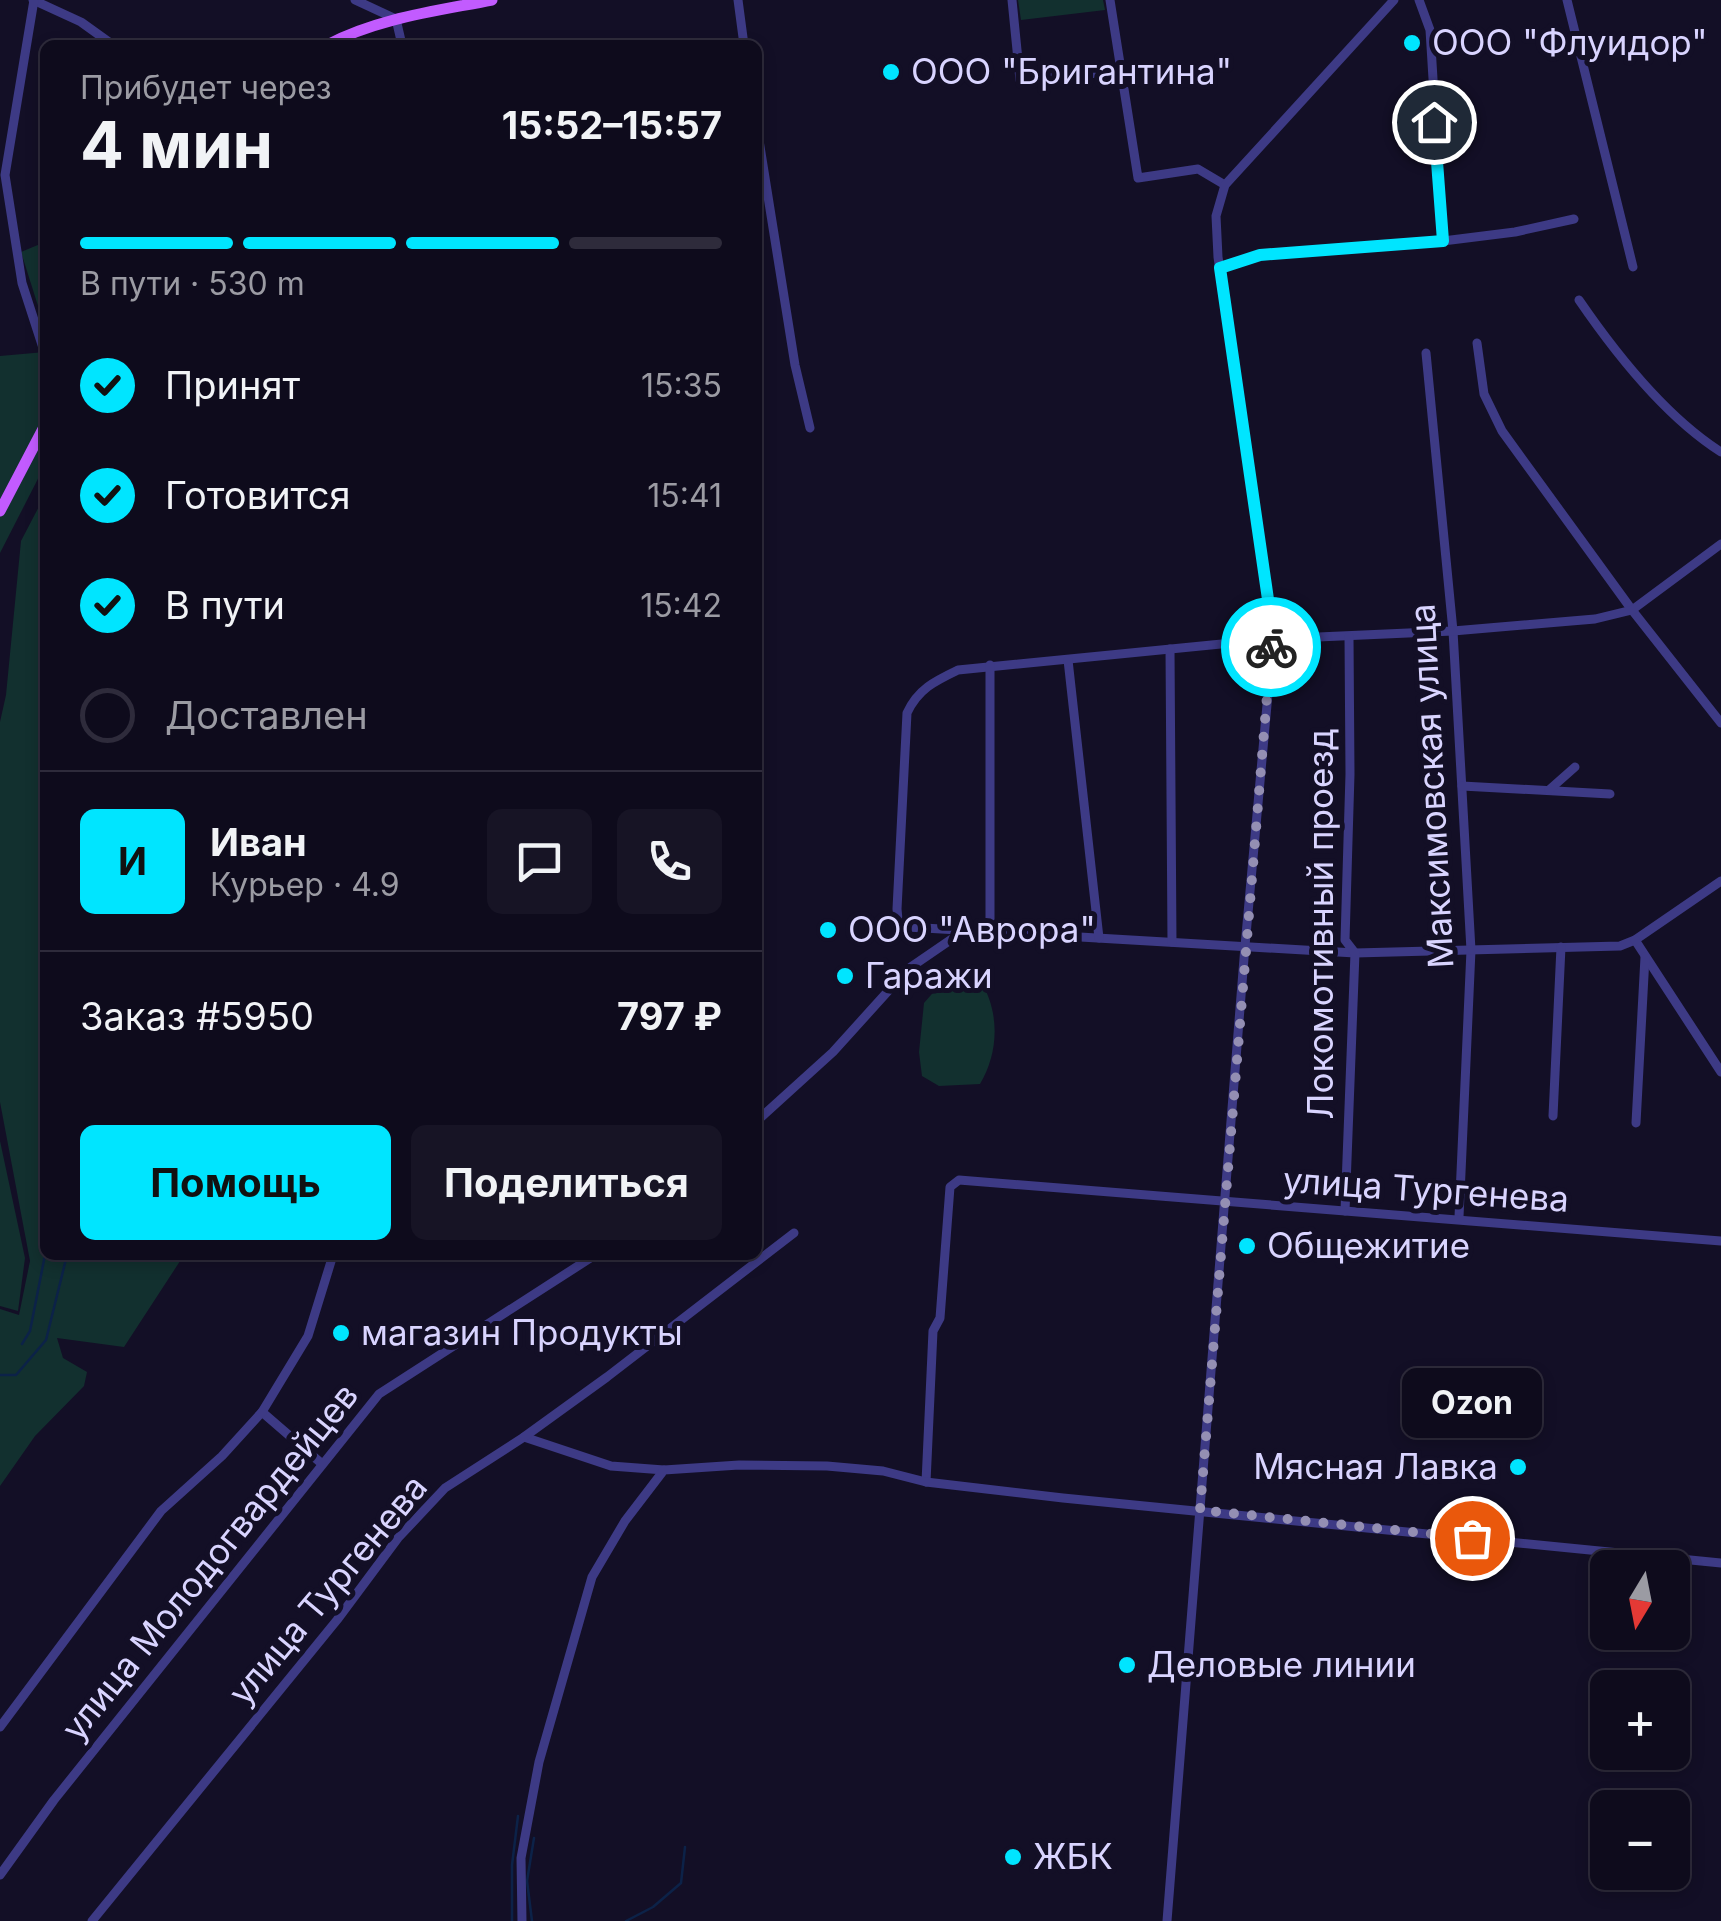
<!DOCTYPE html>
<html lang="ru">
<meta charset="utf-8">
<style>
body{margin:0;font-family:Inter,sans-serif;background:#171425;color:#f1f3f6;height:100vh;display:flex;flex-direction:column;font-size:38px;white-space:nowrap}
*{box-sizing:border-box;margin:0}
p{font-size:32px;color:#9b9ba3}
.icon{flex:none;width:55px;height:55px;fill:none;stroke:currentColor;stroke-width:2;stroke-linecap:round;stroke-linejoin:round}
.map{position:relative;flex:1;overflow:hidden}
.drawer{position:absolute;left:40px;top:40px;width:722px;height:1220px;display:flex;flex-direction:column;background:#0e0b1c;border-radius:15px;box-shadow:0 5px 15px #0003,0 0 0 2px #2e2b3b}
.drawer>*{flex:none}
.needle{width:65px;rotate:190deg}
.buttons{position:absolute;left:1590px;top:1550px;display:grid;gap:20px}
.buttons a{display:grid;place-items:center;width:100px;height:100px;border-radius:15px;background:#0e0b1c;box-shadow:0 5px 15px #0003,0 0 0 2px #2e2b3b;font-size:50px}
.pin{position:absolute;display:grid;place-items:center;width:85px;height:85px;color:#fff;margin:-42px;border:5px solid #fff;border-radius:50%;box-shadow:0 2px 10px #0007}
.courier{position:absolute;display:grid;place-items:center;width:100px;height:100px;margin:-50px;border:8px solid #00e5ff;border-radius:50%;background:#fff;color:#222;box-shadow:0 2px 12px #0007}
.bubble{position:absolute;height:70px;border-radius:15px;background:#0e0b1c;box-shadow:0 5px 15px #0003,0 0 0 2px #2e2b3b;font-size:32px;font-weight:700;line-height:70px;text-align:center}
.head em{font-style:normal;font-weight:700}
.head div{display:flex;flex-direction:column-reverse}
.head{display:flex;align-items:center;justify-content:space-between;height:170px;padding:0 40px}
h1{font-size:65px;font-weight:700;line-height:75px}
.bar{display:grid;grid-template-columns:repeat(4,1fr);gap:15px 10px;align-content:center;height:120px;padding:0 40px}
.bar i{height:12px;border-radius:8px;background:#2e2b3b}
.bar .active{background:#00e5ff}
.bar p{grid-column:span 4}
.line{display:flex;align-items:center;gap:25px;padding:0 40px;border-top:2px solid #2e2b3b}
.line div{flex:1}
.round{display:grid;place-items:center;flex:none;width:105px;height:105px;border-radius:15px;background:#171425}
ol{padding:0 40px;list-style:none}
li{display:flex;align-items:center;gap:30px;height:110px}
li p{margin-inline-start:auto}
li .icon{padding:10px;border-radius:50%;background:#00e5ff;color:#111;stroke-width:4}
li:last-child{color:#9b9ba3}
li i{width:55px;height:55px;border:5px solid #2e2b3b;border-radius:50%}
.action{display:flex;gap:20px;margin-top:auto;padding:20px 40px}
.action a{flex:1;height:115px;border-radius:15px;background:#00e5ff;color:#111;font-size:40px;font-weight:700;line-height:115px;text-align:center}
.action a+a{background:#171425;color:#f1f3f6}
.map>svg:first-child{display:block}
.green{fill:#12302f}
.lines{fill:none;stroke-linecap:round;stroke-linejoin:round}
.stream{stroke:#0c2248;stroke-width:2.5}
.minor{stroke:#3d3a85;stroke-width:9}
.major{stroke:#c25bff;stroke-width:11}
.done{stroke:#948fb3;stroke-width:10;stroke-dasharray:0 18}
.route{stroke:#00e5ff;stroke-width:12}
.poi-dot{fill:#00e5ff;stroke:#130f26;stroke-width:4}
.labels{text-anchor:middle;stroke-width:10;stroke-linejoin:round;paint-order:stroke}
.poi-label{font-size:35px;fill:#d9d4ff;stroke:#130f26;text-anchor:start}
.street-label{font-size:35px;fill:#d9d4ff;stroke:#130f26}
</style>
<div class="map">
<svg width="1721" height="1921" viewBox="0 0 1721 1921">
<rect width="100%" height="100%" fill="#130f26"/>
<g class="green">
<path d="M1018,0H1103L1105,10L1021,20Z"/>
<path d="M45,242V328L21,252Z"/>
<path d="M45,352V465L0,553V356Z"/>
<path d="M45,495V1255H184L124,1347L57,1338L63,1358L87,1372L84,1386L35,1436L0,1486V1309L19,1315L30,1261L0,1102V722L6,695L21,541Z"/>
<path d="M963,977L980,980C1000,1012 999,1052 980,1084L939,1086L922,1076L919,1052L924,1003L945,979Z"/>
<path d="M0,1141L25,1258L18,1311L0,1306Z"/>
</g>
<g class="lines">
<g class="stream">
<path d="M22,1344L30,1331L45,1255"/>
<path d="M0,1375H16L46,1340L67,1255"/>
<path d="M512,1921V1865L518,1816"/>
<path d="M532,1921L527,1881L534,1838"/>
<path d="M626,1921L653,1907L681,1883L685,1847"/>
</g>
<g class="minor">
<path d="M33,0L81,22L113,45"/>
<path d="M34,0L5,175L22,283L45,354"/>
<path d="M355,0L396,19L402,45"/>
<path d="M738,0L744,45"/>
<path d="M1012,0L1020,80L1121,71"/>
<path d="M1110,0L1138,178L1198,169L1225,185"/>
<path d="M1419,0L1430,30L1443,241"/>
<path d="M1567,0L1633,267"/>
<path d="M758,134L795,365L810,428"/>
<path d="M1220,268L1260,255L1443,241L1515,232L1574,219"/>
<path d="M1579,300C1616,354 1666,417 1721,452"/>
<path d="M1477,343L1484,394L1502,431L1632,610L1721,723"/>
<path d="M1426,353L1453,631L1471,950L1459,1217"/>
<path d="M1721,544L1632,610L1595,619L1453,631L1273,639L958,670C935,681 918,689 907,713L897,909L898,920L907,927L1355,953L1620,946L1635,940L1721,881"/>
<path d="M1170,649L1172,942"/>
<path d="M1068,660L1099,938"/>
<path d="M990,665V932"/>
<path d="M1462,786L1610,794"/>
<path d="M1549,790L1575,767"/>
<path d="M1635,940L1721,1072"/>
<path d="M1553,1116L1561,947"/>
<path d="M758,1120L833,1052L908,969L962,932"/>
<path d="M1636,1123L1645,957"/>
<path d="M1345,1211L1355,953L1345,940L1350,774L1349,637"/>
<path d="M262,1412L321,1463"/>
<path d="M524,1437L611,1466L664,1470"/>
<path d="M926,1482L933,1331L940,1318L950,1187L959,1180L1721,1241"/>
<path d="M0,1727L161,1511L222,1456L262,1412L308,1336L333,1255"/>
<path d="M0,1875L54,1800L379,1394L595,1255"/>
<path d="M92,1921L337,1620L398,1538L445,1488L524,1437L607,1377L794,1233"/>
<path d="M522,1921L521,1858L539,1762L592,1577L625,1521L664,1470L739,1465L827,1466L883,1471L926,1482L1063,1498L1721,1563"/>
<path d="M1167,1921L1245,946L1273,639L1218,257L1216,216L1225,185L1394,0"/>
</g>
<g class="major">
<path d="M327,45C378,18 437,11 492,0"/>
<path d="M0,511L45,425"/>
</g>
</g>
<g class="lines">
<path class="done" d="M1271,647L1200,1510L1472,1538"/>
<path class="route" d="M1271,647L1272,627L1220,268L1260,255L1443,241L1434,122"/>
</g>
<g class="poi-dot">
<circle cx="1412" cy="43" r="10"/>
<circle cx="891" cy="72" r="10"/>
<circle cx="828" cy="930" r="10"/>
<circle cx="845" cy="976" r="10"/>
<circle cx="1247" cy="1246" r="10"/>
<circle cx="341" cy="1333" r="10"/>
<circle cx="1518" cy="1467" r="10"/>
<circle cx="1127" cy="1665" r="10"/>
<circle cx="1013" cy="1857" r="10"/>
</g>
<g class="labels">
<g class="poi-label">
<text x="1432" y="55">ООО "Флуидор"</text>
<text x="911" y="84">ООО "Бригантина"</text>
<text x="848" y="942">ООО "Аврора"</text>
<text x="865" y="988">Гаражи</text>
<text x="1267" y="1258">Общежитие</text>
<text x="361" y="1345">магазин Продукты</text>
<text x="1498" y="1479" text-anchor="end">Мясная Лавка</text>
<text x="1147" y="1677">Деловые линии</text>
<text x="1033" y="1869">ЖБК</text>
</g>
<g class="street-label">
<text transform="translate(1432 786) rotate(-93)" y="12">Максимовская улица</text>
<text transform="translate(1321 924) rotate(-90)" y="12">Локомотивный проезд</text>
<text transform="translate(1426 1190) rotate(4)" y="12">улица Тургенева</text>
<text transform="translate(210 1562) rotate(-51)" y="12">улица Молодогвардейцев</text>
<text transform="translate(328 1590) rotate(-50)" y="12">улица Тургенева</text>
</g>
</g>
</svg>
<div class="buttons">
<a><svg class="needle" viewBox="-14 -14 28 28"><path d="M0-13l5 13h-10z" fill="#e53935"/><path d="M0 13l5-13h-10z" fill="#9b9ba3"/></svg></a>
<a>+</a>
<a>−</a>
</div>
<div class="pin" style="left:1472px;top:1538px;background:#ea580c"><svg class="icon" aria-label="bag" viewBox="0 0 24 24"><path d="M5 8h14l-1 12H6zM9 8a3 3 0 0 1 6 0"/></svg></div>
<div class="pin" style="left:1434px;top:122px;background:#1f2937"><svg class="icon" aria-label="home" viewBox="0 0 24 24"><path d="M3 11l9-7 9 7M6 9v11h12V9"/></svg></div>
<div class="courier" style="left:1271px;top:647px"><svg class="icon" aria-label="bike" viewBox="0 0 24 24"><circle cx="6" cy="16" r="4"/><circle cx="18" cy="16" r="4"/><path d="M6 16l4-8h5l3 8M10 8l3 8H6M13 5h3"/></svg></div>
<div class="bubble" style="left:1402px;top:1368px;width:140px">Ozon</div>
<section class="drawer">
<div class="head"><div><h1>4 мин</h1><p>Прибудет через</p></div><em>15:52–15:57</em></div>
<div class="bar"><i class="active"></i><i class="active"></i><i class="active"></i><i></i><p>В пути · 530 m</p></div>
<ol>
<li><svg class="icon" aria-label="check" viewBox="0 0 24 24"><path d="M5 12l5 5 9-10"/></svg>Принят<p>15:35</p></li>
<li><svg class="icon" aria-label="check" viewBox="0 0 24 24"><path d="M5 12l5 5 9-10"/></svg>Готовится<p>15:41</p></li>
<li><svg class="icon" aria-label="check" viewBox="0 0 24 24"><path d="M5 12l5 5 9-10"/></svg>В пути<p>15:42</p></li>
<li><i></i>Доставлен</li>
</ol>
<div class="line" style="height:180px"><b class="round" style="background:#00e5ff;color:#111">И</b><div><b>Иван</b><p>Курьер · 4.9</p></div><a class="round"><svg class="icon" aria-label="chat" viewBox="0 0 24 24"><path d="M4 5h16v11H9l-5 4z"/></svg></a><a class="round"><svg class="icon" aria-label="phone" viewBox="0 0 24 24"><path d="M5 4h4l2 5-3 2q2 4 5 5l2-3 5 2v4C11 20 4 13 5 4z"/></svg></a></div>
<div class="line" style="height:130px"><div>Заказ #5950</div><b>797 ₽</b></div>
<div class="action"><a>Помощь</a><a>Поделиться</a></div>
</section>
</div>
